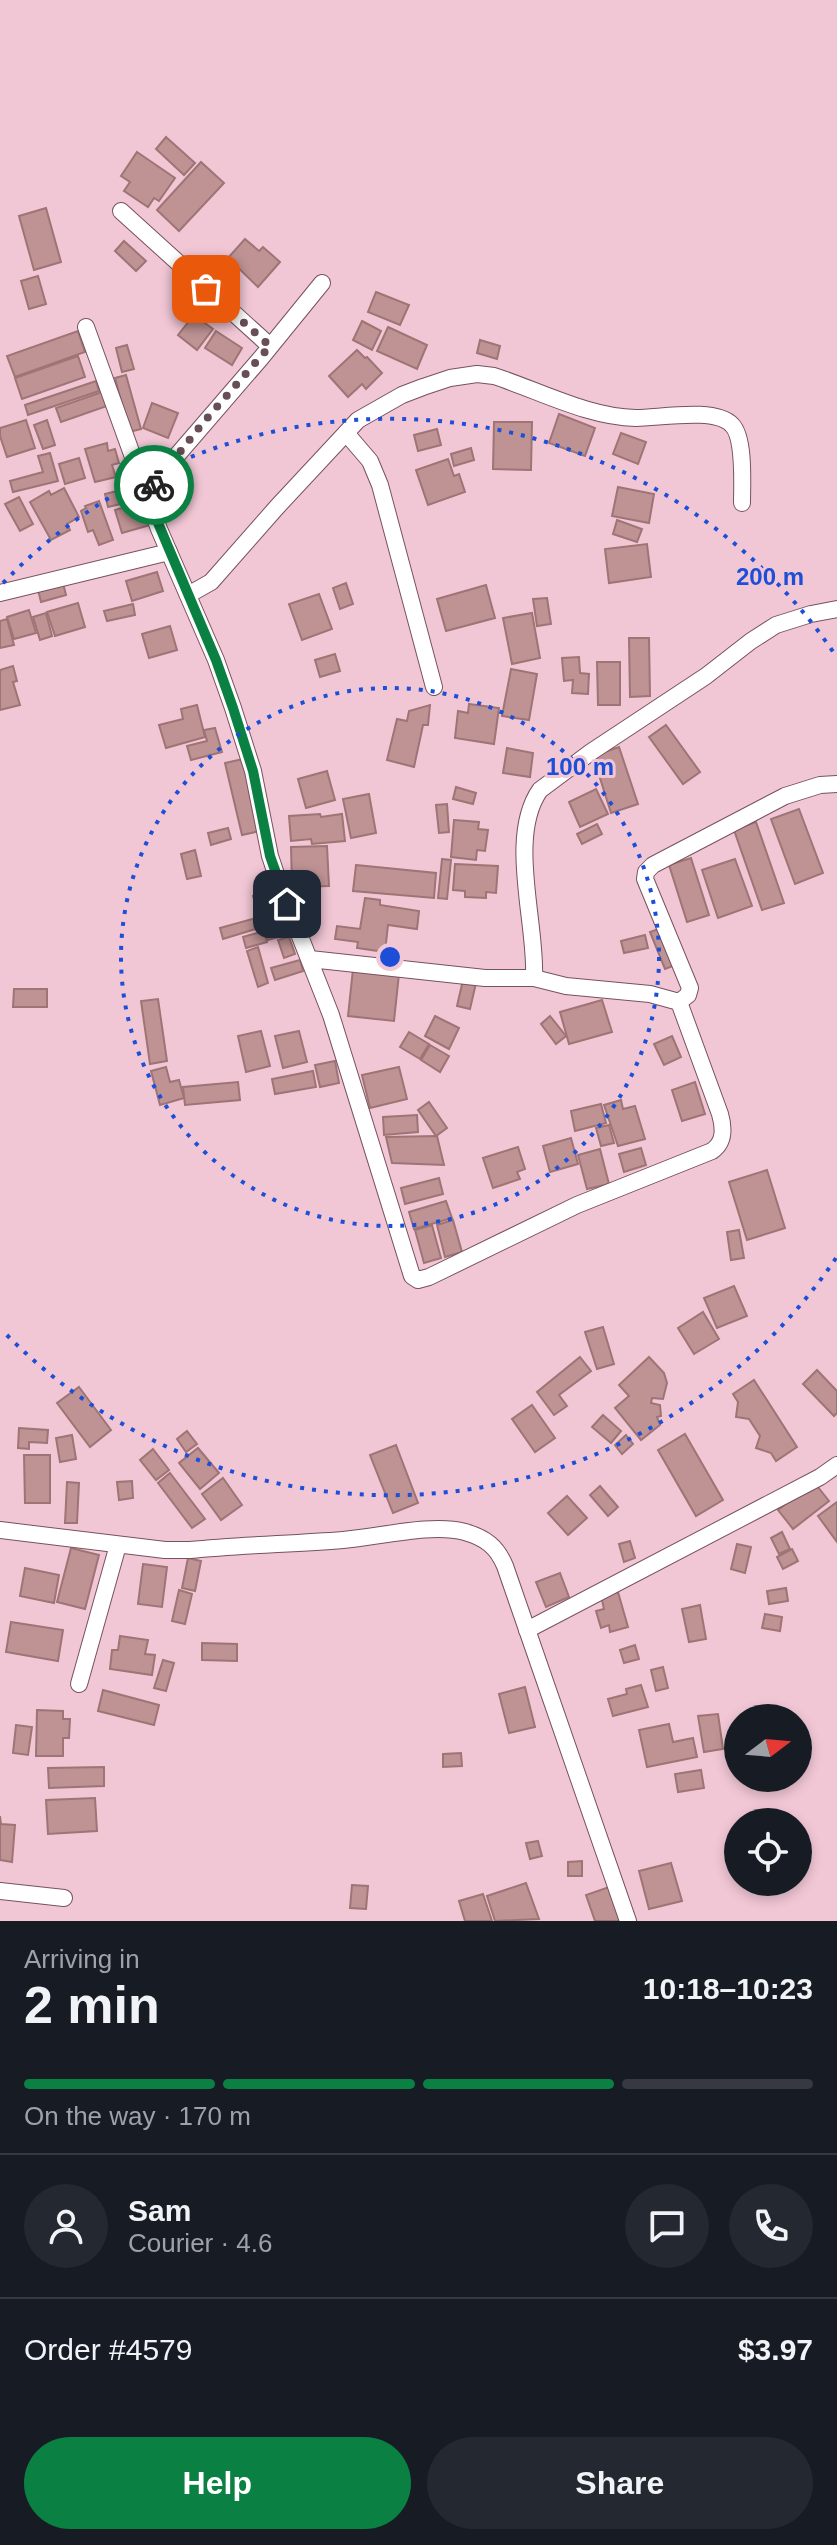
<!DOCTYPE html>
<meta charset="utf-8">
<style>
body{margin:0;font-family:Helvetica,sans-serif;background:#242831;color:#f1f3f6;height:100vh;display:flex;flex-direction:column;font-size:30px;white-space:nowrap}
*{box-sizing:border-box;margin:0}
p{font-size:26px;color:#9ea1a6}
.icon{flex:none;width:44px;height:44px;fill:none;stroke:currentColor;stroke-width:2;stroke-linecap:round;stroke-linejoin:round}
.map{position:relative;height:1921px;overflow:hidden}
.panel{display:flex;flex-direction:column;background:#171b24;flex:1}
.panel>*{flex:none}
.needle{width:52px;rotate:74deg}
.fabs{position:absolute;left:724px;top:1704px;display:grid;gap:16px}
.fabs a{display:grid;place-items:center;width:88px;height:88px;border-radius:50%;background:#171b24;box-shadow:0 4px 12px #0003;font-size:40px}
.pin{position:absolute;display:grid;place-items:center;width:68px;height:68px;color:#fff;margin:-34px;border-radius:16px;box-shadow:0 4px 12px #0006}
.courier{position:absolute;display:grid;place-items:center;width:80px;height:80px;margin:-40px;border:6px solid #0b8043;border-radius:50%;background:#fff;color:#222;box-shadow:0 2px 10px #0007}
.headline em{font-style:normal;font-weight:700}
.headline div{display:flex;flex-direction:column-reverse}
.headline{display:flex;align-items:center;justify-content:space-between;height:136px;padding:0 24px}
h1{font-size:52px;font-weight:700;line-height:60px}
.bar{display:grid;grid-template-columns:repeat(4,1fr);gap:12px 8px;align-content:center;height:96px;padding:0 24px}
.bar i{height:10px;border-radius:6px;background:#363941}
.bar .selected{background:#0b8043}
.bar p{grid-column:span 4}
.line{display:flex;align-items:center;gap:20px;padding:0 24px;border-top:2px solid #363941}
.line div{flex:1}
.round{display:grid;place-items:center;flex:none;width:84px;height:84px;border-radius:42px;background:#242831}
.action{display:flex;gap:16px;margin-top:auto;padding:16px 24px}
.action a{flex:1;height:92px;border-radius:48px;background:#0b8043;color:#fff;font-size:32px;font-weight:700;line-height:92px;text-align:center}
.action a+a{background:#242831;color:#f1f3f6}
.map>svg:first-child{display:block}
.building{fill:#bf9394;stroke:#9e7475;stroke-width:2}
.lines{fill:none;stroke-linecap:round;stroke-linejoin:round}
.minor-casing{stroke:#77515f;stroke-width:18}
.minor{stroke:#fff;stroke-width:16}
.done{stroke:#674e57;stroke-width:8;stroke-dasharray:0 14.4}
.route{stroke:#0b8043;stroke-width:10}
.ring{fill:none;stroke:#1d4ed8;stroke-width:4;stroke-dasharray:4 8}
.centre{fill:#1d4ed8;stroke:#f2c7d5;stroke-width:4}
.ring-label{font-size:24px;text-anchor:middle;font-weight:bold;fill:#1d4ed8;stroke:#f2c7d5;stroke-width:6;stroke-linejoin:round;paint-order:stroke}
</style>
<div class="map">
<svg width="837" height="1921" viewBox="0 0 837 1921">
<rect width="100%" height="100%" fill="#f2c7d5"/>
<g class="building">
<path d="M166,137L195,163L184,175L156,149Z"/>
<path d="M137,152L175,178L159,201L154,198L148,207L124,191L130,182L121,176Z"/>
<path d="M201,162L224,183L179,231L157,210Z"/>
<path d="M46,208L61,262L34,270L19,216Z"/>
<path d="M245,239L259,251L263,247L280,262L258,287L228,258Z"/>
<path d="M124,241L146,261L136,271L115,251Z"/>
<path d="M38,276L46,304L29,309L21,281Z"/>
<path d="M376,292L409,305L400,325L368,312Z"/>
<path d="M194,315L213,329L197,350L178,335Z"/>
<path d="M362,321L381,331L372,350L353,340Z"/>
<path d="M388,327L427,345L417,369L377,351Z"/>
<path d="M78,331L85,352L15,377L7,356Z"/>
<path d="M216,331L242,348L232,365L205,348Z"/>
<path d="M480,340L500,346L497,359L477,353Z"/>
<path d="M127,345L134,369L122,372L116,348Z"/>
<path d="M357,350L365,358L367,357L382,373L366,389L362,384L348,397L329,376Z"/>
<path d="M78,356L85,377L22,399L15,378Z"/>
<path d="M126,375L141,429L129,432L115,378Z"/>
<path d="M96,381L99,391L28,415L25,405Z"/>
<path d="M105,391L110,405L61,422L56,408Z"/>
<path d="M152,403L178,413L168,438L143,428Z"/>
<path d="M559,414L595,428L585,456L549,443Z"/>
<path d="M26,420L35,448L7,457L0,436V428Z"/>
<path d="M47,420L55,445L43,449L34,425Z"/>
<path d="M494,422H532L531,470L493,469Z"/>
<path d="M437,429L441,445L418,451L414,435Z"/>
<path d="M621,433L646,442L638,464L613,454Z"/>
<path d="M107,443L108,451L115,449L119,463L112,465L116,477L95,482L85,449Z"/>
<path d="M471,448L474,460L454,466L451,454Z"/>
<path d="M50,453L58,481L13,492L10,481L43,472L38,456Z"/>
<path d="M79,458L85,478L65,484L59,464Z"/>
<path d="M448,459L454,476L459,474L465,492L428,505L416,470Z"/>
<path d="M133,487L137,500L108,507L105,494Z"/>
<path d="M618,487L654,494L649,523L612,516Z"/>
<path d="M64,488L79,517L67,524L70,530L51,540L30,502L49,491L51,495Z"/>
<path d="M19,497L33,524L20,531L5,504Z"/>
<path d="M99,501L113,540L99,545L93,530L88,532L81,511L86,508L85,506Z"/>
<path d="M143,502L150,525L122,533L115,510Z"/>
<path d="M617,520L642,529L637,542L613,534Z"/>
<path d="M647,544L651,577L609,583L605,549Z"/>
<path d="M157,572L163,591L132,601L126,581Z"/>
<path d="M63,583L66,595L41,602L38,590Z"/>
<path d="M346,583L353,604L340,609L333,588Z"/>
<path d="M486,585L495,618L446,631L437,599Z"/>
<path d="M319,594L332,629L302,640L289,604Z"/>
<path d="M547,598L551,624L537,626L533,599Z"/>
<path d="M78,603L85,627L55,636L47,612Z"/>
<path d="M133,604L135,615L107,621L104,611Z"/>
<path d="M29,610L36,633L14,639L7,617Z"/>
<path d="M46,613L52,636L40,640L33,617Z"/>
<path d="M532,613L540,658L512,664L503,618Z"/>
<path d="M7,619L14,645L0,648V621Z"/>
<path d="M170,626L177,650L149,658L142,634Z"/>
<path d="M629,638H649L650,696L630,697Z"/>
<path d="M335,654L340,671L320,677L315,660Z"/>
<path d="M579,657L580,673L589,674L588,694L572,693L573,680L564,681L562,658Z"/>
<path d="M597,662H620V705H598Z"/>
<path d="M13,666L17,681L13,682L20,705L0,710V670Z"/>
<path d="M511,669L537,674L529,720L502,716Z"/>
<path d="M469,704L499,708L494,744L455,738L458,711L468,713Z"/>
<path d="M197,705L205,737L166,748L159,725L183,719L181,709Z"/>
<path d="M430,705L428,725H423L414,767L387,760L397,719L407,721L409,711Z"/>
<path d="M666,725L700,772L683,784L649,737Z"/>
<path d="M215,728L222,752L191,760L187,746L207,741L204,730Z"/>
<path d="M619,747L638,804L611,813L593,756Z"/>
<path d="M507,748L533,753L530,777L503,773Z"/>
<path d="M243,759L260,831L242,835L225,763Z"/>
<path d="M327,771L335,800L306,808L298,779Z"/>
<path d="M456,787L476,793L473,804L453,799Z"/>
<path d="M596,789L608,814L580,827L569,802Z"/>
<path d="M369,794L376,833L351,838L343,799Z"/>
<path d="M447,804L449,832L439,833L436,805Z"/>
<path d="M799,809L823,873L795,884L771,819Z"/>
<path d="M320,814L321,817L342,814L345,841L312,844L311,839L291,841L289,816Z"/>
<path d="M454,820L479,822L478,829L488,830L485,851L477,850L476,860L451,857Z"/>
<path d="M756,822L784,903L762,910L734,830Z"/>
<path d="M597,824L602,834L582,844L577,834Z"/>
<path d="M228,828L231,839L211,845L208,833Z"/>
<path d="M327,846L329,886L292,887L291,847Z"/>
<path d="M195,850L201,876L187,879L181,854Z"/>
<path d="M691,858L709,915L687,922L669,865Z"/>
<path d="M442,859L451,860L447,899L438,898Z"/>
<path d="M735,859L752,906L718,918L702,870Z"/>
<path d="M455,864L498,866L496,893L486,892V898L465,897V891L453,890Z"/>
<path d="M356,865L436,873L434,898L353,891Z"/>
<path d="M272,891L277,910L259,915L253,896Z"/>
<path d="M365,898L380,900V905L419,911L417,929L388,925L385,952L357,948L358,942L335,939L337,926L360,929Z"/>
<path d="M275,912L282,936L268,940L261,916Z"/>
<path d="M256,918L259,928L223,939L220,928Z"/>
<path d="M658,929L673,966L665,969L650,932Z"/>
<path d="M264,931L267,942L246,948L243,937Z"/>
<path d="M645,935L648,948L624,953L621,941Z"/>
<path d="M289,937L295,954L284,958L278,940Z"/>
<path d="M258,947L268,983L258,987L247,951Z"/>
<path d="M300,960L303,971L275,980L271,968Z"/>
<path d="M353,969L399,974L394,1021L348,1016Z"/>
<path d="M463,980L476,983L470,1009L457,1006Z"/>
<path d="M14,989H47V1007H13Z"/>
<path d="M158,999L167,1061L150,1064L141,1001Z"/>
<path d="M602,1000L612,1032L569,1044L560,1012Z"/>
<path d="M435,1016L459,1028L449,1049L425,1036Z"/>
<path d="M550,1016L566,1036L556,1044L541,1024Z"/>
<path d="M261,1031L270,1066L246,1072L238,1036Z"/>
<path d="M299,1031L307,1062L283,1068L275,1036Z"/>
<path d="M409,1032L429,1044L420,1059L400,1047Z"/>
<path d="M672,1036L681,1057L664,1065L654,1044Z"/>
<path d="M430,1045L449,1056L440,1072L421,1060Z"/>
<path d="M335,1061L339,1083L320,1087L315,1065Z"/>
<path d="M166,1067L170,1082L179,1080L184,1098L160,1105L151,1071Z"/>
<path d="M399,1067L407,1099L370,1108L362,1075Z"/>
<path d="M313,1071L316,1087L275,1094L272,1079Z"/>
<path d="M238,1082L240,1100L185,1105L183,1087Z"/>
<path d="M695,1082L705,1114L682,1121L672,1090Z"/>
<path d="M621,1100L623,1109L635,1106L645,1139L618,1146L604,1105Z"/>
<path d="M429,1102L447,1128L436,1136L418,1110Z"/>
<path d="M601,1104L606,1123L575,1131L571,1111Z"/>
<path d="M417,1115L418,1132L384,1135L383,1117Z"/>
<path d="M609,1125L614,1143L601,1146L596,1128Z"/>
<path d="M437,1136L444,1165L392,1163L386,1137Z"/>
<path d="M571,1138L578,1164L550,1172L543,1146Z"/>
<path d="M518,1147L525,1169L517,1172L520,1179L493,1188L483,1158Z"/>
<path d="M641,1148L646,1165L624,1172L619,1154Z"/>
<path d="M600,1149L609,1184L587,1189L578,1155Z"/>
<path d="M767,1170L785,1228L747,1240L729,1182Z"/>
<path d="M439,1178L443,1194L405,1204L401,1188Z"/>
<path d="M446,1201L452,1218L414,1229L409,1212Z"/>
<path d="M453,1220L462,1252L445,1257L437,1225Z"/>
<path d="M432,1225L441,1258L424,1263L415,1230Z"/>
<path d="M739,1230L744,1258L731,1260L727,1232Z"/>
<path d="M734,1286L747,1316L717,1328L704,1298Z"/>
<path d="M703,1312L719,1339L694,1354L678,1328Z"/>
<path d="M603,1327L614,1364L597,1369L585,1332Z"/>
<path d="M580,1357L591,1371L559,1395L567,1406L554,1415L537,1392Z"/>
<path d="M649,1357L664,1373L667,1383L663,1399L652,1398L651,1403L660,1405L661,1416L657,1417L660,1425L641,1440L615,1408L629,1396L619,1385Z"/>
<path d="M817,1370L837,1391V1413L834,1416L803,1384Z"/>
<path d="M754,1380L797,1447L776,1461L771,1453L756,1448L760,1436L749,1419L736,1417L738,1402L733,1394Z"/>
<path d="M79,1387L111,1430L90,1447L57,1403Z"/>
<path d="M532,1405L555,1438L535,1452L512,1419Z"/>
<path d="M603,1415L621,1431L611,1443L592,1427Z"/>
<path d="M19,1428L48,1430L47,1443L29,1442V1449L18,1448Z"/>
<path d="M187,1431L197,1444L186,1452L177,1439Z"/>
<path d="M685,1434L723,1500L696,1516L658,1450Z"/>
<path d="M72,1435L76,1459L60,1462L56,1438Z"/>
<path d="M626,1435L633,1444L622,1454L615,1445Z"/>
<path d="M396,1445L418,1503L393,1513L370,1455Z"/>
<path d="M198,1448L219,1473L200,1489L179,1463Z"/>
<path d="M153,1449L169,1470L156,1480L140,1460Z"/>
<path d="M24,1455H50V1503H25Z"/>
<path d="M170,1473L205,1519L192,1528L158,1483Z"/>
<path d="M223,1478L242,1505L221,1520L202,1494Z"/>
<path d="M132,1481L133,1498L119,1500L117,1482Z"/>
<path d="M67,1482L79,1483L77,1523H65Z"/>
<path d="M814,1482L829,1501L793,1529L778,1510Z"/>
<path d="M600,1486L618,1507L608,1516L590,1495Z"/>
<path d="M567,1496L587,1518L568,1535L548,1513Z"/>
<path d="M837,1502V1542L818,1516Z"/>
<path d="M782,1532L790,1549L779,1554L771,1538Z"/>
<path d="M630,1541L635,1558L624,1562L619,1544Z"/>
<path d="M737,1544L751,1547L745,1573L731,1569Z"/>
<path d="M71,1548L99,1555L85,1609L57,1602Z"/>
<path d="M792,1549L798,1561L783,1569L777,1557Z"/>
<path d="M188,1558L201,1561L195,1591L182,1588Z"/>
<path d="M143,1564L167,1567L162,1607L138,1604Z"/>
<path d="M25,1568L59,1575L54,1603L20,1596Z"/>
<path d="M560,1573L569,1597L546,1607L536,1582Z"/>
<path d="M786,1588L788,1601L769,1604L767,1591Z"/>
<path d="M179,1590L192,1594L185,1624L172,1621Z"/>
<path d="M618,1592L628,1627L610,1632L609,1625L601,1628L596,1611L604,1609L601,1596Z"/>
<path d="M700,1605L706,1639L689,1642L682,1609Z"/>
<path d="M765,1614L782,1617L780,1631L762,1628Z"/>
<path d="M11,1622L63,1630L58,1661L6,1652Z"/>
<path d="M120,1636L148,1640L145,1654L155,1655L152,1675L110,1669L112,1650H118Z"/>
<path d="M202,1643L237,1644V1661L202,1660Z"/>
<path d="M635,1645L639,1659L624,1663L620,1650Z"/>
<path d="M163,1660L174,1663L166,1691L154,1688Z"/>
<path d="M663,1667L668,1688L656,1691L651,1670Z"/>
<path d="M641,1685L648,1707L613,1716L608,1699L627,1694L626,1689Z"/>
<path d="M525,1687L535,1727L509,1733L499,1694Z"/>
<path d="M103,1690L159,1705L154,1725L98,1711Z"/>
<path d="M37,1710L63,1711V1719H70L69,1738H63V1756H36Z"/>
<path d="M718,1714L723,1749L704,1752L698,1716Z"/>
<path d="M669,1724L673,1742L693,1738L697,1757L647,1767L639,1730Z"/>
<path d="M16,1725L32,1727L28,1755L13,1753Z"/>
<path d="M461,1753L462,1766L443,1767V1754Z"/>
<path d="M104,1767V1786L49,1788L48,1768Z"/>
<path d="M701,1770L704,1788L678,1792L675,1774Z"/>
<path d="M95,1798L97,1831L48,1834L46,1800Z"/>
<path d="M0,1816L1,1824L15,1825L12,1862L0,1860Z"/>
<path d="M538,1841L542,1856L530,1859L526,1843Z"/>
<path d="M582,1861V1876H568V1862Z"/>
<path d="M671,1863L682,1901L649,1909L639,1871Z"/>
<path d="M526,1883L539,1919L495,1921L487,1896Z"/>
<path d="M352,1885L368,1886L366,1909L350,1908Z"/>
<path d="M609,1887L620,1921H595L586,1895Z"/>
<path d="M483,1894L492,1921H465L459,1901Z"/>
</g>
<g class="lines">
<defs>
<g id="minor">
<path d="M121,211L270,346"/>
<path d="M86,327L159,529L216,660L233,708L253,771L270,856L279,883L331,1015L412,1276L418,1280L429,1277L577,1205L712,1151C725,1142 724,1128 720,1114L679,1002L650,994L566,986L534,978H485L310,959"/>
<path d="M346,433L370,461L380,485L434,687"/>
<path d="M147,497L173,460L261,358L322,283"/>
<path d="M0,593L169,552"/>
<path d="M188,595L211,582L277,507L358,420L402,395L423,387L450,378L477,374L494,376C540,391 588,417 636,418C660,418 715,407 732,425C745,438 742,485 742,503"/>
<path d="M534,978C537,924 507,837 540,790L591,752L706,676L751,641L776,625L811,614L837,609"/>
<path d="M679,1002L688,995L690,988L645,879L646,872L653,865L785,796L820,785L837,784"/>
<path d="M0,1530L165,1550H190C241,1545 292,1544 343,1540C380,1537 431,1523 465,1532C486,1538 497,1547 505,1566L628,1921"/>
<path d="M527,1630L820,1477L837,1465"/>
<path d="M79,1684L118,1545"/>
<path d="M0,1891L64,1898"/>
</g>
</defs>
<use href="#minor" class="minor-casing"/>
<use href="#minor" class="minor"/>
</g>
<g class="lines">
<path class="done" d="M154,485L202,424L270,346L206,289"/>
<path class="route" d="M154,485L147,497L216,660L233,708L253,771L270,856L287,904"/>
</g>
<g class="ring">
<circle cx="390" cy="957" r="269"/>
<path d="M836 1258A538 538 0 0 1 3 1331M3 583A538 538 0 0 1 836 656"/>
</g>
<circle cx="390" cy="957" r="12" class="centre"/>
<g class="ring-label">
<text x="770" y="585">200 m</text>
<text x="580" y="775">100 m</text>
</g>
</svg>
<div class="fabs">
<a><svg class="needle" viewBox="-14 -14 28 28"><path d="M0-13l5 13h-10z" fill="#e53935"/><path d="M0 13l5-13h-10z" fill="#9ea1a6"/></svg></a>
<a><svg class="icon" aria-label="locate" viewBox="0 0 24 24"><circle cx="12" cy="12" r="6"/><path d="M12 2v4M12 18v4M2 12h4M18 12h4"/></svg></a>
</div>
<div class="pin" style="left:206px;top:289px;background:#ea580c"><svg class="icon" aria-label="bag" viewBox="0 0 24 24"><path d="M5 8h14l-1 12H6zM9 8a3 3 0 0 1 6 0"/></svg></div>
<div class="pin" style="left:287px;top:904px;background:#1f2937"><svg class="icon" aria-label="home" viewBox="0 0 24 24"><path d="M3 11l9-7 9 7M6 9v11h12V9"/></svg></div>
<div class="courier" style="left:154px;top:485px"><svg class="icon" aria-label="bike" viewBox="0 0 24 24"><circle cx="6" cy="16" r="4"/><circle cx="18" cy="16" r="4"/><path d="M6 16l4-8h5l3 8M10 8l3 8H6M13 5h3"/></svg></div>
</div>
<section class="panel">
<div class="headline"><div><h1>2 min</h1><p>Arriving in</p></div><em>10:18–10:23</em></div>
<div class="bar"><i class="selected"></i><i class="selected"></i><i class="selected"></i><i></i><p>On the way · 170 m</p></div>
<div class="line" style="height:144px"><a class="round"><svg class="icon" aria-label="person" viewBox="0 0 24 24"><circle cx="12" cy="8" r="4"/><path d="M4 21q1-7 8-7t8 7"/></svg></a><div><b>Sam</b><p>Courier · 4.6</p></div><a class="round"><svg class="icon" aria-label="chat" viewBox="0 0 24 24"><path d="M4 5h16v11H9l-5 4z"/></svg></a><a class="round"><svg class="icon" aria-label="phone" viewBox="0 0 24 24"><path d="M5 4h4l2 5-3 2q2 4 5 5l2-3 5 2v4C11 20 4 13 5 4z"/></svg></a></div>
<div class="line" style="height:104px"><div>Order #4579</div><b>$3.97</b></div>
<div class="action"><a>Help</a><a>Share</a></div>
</section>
